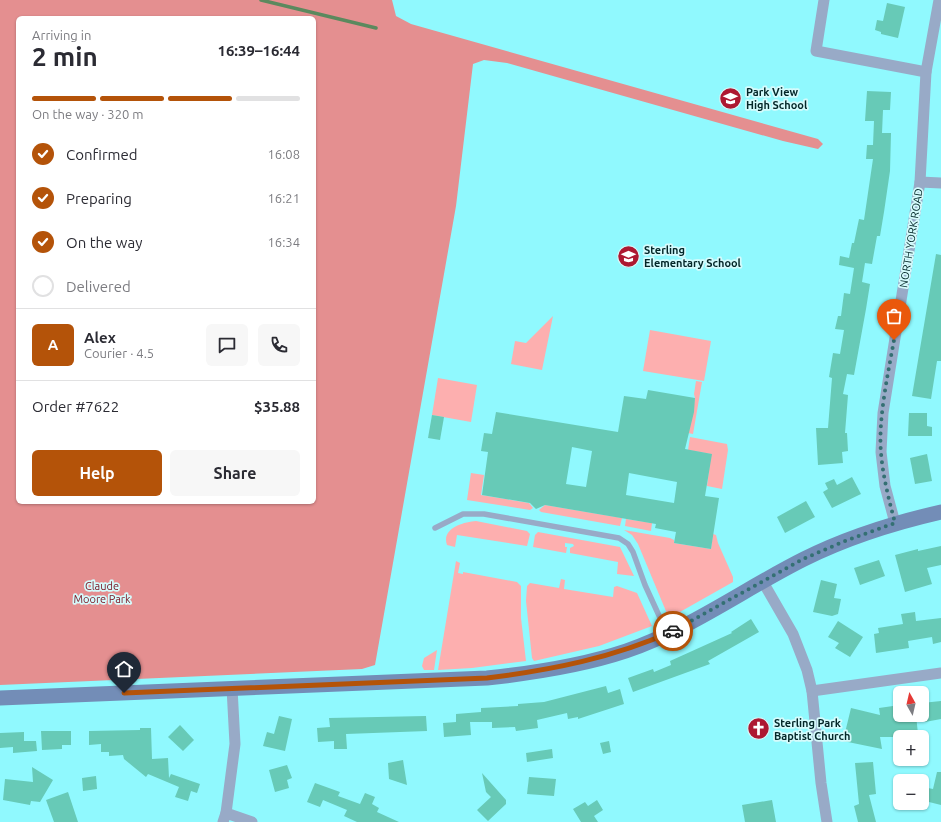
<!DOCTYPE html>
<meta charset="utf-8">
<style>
body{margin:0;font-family:Ubuntu,sans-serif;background:#f7f7f7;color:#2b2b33;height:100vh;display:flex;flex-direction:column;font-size:15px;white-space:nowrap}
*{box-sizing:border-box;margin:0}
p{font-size:13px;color:#7c7c81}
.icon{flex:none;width:22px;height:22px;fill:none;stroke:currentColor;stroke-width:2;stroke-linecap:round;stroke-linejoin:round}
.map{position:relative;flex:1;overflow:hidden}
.drawer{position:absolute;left:16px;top:16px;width:300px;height:488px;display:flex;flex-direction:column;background:#fff;border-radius:6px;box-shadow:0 1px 3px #0004}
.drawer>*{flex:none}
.needle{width:26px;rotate:352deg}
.controls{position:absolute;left:893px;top:686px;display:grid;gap:8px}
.controls a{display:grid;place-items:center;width:36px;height:36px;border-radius:6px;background:#fff;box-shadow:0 1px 3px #0004;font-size:20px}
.pin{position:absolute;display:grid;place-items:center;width:34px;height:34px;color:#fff;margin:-41px -17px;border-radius:50% 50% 50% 0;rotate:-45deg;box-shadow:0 0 4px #0007}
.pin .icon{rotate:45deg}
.courier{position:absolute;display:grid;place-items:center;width:40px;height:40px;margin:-20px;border:3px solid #b45309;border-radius:50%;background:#fff;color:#222;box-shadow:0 1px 5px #0007}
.headline em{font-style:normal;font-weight:700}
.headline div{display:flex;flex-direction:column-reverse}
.headline{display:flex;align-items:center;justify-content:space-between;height:68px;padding:0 16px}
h1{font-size:26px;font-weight:700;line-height:30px}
.bar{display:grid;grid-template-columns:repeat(4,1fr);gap:6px 4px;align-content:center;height:48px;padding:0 16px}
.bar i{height:5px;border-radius:3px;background:#e1e1e2}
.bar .selected{background:#b45309}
.bar p{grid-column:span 4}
.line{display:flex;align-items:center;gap:10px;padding:0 16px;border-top:1px solid #e1e1e2}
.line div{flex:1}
.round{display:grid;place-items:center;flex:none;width:42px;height:42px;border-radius:6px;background:#f7f7f7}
ol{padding:0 16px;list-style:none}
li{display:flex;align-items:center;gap:12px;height:44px}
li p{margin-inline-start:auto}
li .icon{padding:4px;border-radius:50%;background:#b45309;color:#fff;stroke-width:4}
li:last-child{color:#7c7c81}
li i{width:22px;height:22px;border:2px solid #e1e1e2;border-radius:50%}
.action{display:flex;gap:8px;margin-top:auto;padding:8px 16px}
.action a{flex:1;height:46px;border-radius:6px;background:#b45309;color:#fff;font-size:16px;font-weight:700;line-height:46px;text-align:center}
.action a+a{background:#f7f7f7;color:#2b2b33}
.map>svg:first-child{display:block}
.green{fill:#fdafaf}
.forest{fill:#e48f90;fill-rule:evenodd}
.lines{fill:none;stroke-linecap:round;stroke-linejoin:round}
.stream{stroke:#5b895e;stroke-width:3.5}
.building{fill:#67cab7;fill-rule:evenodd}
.service{stroke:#98aac7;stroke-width:5.5}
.minor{stroke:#98aac7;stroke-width:11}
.secondary{stroke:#738db7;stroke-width:15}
.done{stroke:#347073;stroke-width:4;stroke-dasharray:0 7.2}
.route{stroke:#b45309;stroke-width:5}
.labels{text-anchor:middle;stroke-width:3.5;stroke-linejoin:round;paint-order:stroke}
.poi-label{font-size:11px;font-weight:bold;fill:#032628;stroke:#d5fbfc;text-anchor:start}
.street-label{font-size:11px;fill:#032628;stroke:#d5fbfc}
.park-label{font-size:11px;fill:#781422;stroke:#d5fbfc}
</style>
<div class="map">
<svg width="941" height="822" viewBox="0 0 941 822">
<rect width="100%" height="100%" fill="#90f9fe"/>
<g class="green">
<path d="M553,316L542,370L511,364L515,341L526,343Z"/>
<path d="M650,330L711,341L704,381L643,371Z"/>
<path d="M438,378L477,385L471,422L432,415Z"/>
<path d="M696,381L702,382L693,434L688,433L695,398L694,394Z"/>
<path d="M690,437L727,444L728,450L722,489L707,486L711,454L688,450Z"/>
<path d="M471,473L484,475L481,495L529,503L533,508L530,510L467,500Z"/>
<path d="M545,505L622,518L620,526L541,512L539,510Z"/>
<path d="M626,519L652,523L651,531L625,526Z"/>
<path d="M476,521L527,531L530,534L527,546L457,535L455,547L447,545C441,528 464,522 476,521Z"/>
<path d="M624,530L670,538L674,540V543L711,549L713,534L716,535L718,543L733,577V582L671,617L668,616L638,544L632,535Z"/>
<path d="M538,532L620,547L634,576L617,574L618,562L570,553V548L574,546L573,544L565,543V547H567L566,553L533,547L535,535Z"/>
<path d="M456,561L460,563L458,573L463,574V572L517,582L521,586V618L526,661L472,668L438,670Z"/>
<path d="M561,579L565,580L564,589L613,597L614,587L617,586L637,593L652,626L599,646L534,661L532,658L526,601L527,586L530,583L559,588Z"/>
<path d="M437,650L434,670H424L422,666L424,658Z"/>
</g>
<path class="forest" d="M0,0H392L396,16L411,24L818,139L823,144L818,149L783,141L507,63L484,60L473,64L456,206L375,665L362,669L0,685ZM18,18H314V502H18Z"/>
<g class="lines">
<path class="stream" d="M261,0L376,28"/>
</g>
<g class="building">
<path d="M887,3L905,7L898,38L881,34V32L875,30L877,20L883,21Z"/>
<path d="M867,91L891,92L890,110H883L882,133H891L890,171L884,212L880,236H877L872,264L865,263L862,282L870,284L866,309L854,375L847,374L843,394L848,395L845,433H847L848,451L842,452L843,463L818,465L816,428H828L832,378L829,377L833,353L840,354L844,330L835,329L838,316H841L844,293L850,294L854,268L839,265L840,256L849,258L852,243H854L859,219L864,220L873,159H866L867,145H873L874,121H865Z"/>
<path d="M936,254L941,255V361H937L931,399L912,396Z"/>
<path d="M648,390L695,398L694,412L685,449L712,454L705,496L719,498L711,549L674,543L676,532L655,528L656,524L545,505L536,509L530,503L482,495L488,452L481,451L484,433L492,434L496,412L618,432L624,396L646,399ZM572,447L592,451L586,487L566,484ZM629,473L677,482L674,503L626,495Z"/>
<path d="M909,413H927V426L932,427V436H908Z"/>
<path d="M432,415L444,417L440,440L428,438Z"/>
<path d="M927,454L932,481L915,484L910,458Z"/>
<path d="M852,477L861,494L832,508L823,492L828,489L825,483L834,479L837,485Z"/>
<path d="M806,501L815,517L785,533L777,517Z"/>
<path d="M941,546V565L927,568L932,584L905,592L895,555L918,549V551Z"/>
<path d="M879,560L885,576L860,585L854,568Z"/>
<path d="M821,580L837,584L834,598L841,599L838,614L832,616L813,612Z"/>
<path d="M915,612L916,621L941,618V642L933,644L932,637L908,641L909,648L876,653L874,634L879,633L878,628L903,624L901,614Z"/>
<path d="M751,619L759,632L708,661L710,664L633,692L628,678L653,669L654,672L671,665L670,661L732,633L731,632Z"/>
<path d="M838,621L863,637L850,657L835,648L839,643L828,637Z"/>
<path d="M606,686L608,693L620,689L624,704L578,719V717L568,719L567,713L537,720L538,728L516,731L515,727L492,728V722H470L471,735L444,737L443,723L456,722V714L481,712V708L518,706V704L544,702Z"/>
<path d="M941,701V719L925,722L922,703Z"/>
<path d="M900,705V715H916L918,734H914L915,737H880L882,749L843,741L851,708L880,715L879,708Z"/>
<path d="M279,716L292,719L285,751L263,746L267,732L274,734Z"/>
<path d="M426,716L427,731L346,734L347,749H334V741L318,742L317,728L330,727L329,718Z"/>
<path d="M180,725L194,740L183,751L168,737Z"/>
<path d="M140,728H151L152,759L168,758L169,778L171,774L200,784L197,793L191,791L188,801L175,797L179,787L148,774L146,777L124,759L123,755L109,756V752H101V744L89,745V731L140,730Z"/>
<path d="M41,731H71V745H62V749L42,750Z"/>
<path d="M24,732V741H36L37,751L13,753V747L0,748V733Z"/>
<path d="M609,741L611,752L603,754L600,743Z"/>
<path d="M552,749L553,758L527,762L526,753Z"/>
<path d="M403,760L407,785L389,779L388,763Z"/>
<path d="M873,762L876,794L869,795L876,822H858L854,806L859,804L855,763Z"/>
<path d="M287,765L292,778L287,780L289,788L275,792L269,770Z"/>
<path d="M32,767L53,780L40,802L31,801L30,805L3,800L5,779L33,782Z"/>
<path d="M937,772H941V805L925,801L928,788L933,789Z"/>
<path d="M482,773L506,800V804L488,821L477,810L491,797L486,792Z"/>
<path d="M96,776L97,789L83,791L82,778Z"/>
<path d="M529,777L556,779L554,796L527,794Z"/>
<path d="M315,783L340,792L338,796L360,804L365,793L375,797L372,804L379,808L377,812L399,822H357L344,816L347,810L323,800L320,807L307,802Z"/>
<path d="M68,792L78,822H54L46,800Z"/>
<path d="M597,800L603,810L594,816L598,822H581L573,809L585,802L588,806Z"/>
<path d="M772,800L776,822H745L742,805Z"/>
</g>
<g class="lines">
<path class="service" d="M435,528L463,514H484L619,538L628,544L633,552L645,585L667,633"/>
<g class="minor">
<path d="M824,0L816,51L926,72"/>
<path d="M920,182L941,183"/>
<path d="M895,523L885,486L881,452L883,413L920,182L926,72L939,0"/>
<path d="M763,582L793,634L807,670L812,691L821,783L827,822"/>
<path d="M812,691L941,673"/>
<path d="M226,813L252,822"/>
<path d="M223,822L226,813L235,744L232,688"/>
</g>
<path class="secondary" d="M0,698L487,678C534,673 581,666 626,651C690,629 744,589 804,559C848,537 893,523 941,512"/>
</g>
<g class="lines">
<path class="done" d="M673,631L803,559L845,541L895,523C889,500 883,477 881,453C878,419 888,374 894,340"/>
<path class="route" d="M124,693L487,678C551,670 613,658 673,631"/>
</g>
<defs>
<symbol id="school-disc" viewBox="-11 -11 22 22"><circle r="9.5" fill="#ad1831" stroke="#d5fbfc"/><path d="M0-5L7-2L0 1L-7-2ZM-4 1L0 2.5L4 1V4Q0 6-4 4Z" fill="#fff"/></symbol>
<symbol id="church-disc" viewBox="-11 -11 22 22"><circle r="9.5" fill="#ad1831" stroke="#d5fbfc"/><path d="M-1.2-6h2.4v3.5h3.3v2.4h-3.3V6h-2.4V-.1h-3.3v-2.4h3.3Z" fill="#fff"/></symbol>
</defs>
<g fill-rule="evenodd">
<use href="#school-disc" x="718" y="86" width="25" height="25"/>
<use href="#school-disc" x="616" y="244" width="25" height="25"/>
<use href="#church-disc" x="746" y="716" width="25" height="25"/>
</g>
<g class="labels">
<g class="poi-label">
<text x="746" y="96">Park View<tspan x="746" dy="13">High School</tspan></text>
<text x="644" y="254">Sterling<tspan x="644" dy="13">Elementary School</tspan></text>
<text x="774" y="727">Sterling Park<tspan x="774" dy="13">Baptist Church</tspan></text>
</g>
<g class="street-label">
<text transform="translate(911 238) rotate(-81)" y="4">NORTH YORK ROAD</text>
</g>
<g class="park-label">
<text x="102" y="590">Claude<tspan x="102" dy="13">Moore Park</tspan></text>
</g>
</g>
</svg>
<div class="controls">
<a><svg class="needle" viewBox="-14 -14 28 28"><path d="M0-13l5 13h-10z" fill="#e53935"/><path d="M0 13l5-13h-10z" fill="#7c7c81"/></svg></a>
<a>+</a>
<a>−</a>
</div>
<div class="pin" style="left:894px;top:340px;background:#ea580c"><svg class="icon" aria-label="bag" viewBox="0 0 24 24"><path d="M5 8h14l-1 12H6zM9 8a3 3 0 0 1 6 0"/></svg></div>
<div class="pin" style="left:124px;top:693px;background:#1f2937"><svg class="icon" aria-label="home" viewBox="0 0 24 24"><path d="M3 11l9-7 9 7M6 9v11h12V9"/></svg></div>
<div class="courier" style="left:673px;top:631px"><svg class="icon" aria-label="car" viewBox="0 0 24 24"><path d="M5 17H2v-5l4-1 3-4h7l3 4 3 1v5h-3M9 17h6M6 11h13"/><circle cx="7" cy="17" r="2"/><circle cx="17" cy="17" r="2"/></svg></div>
<section class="drawer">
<div class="headline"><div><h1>2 min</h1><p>Arriving in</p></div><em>16:39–16:44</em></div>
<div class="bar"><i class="selected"></i><i class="selected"></i><i class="selected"></i><i></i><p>On the way · 320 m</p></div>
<ol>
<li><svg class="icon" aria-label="check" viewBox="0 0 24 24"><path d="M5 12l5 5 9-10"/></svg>Confirmed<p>16:08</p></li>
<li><svg class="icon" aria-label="check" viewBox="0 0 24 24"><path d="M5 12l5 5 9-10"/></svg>Preparing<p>16:21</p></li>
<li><svg class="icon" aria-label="check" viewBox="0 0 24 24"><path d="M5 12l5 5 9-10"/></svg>On the way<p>16:34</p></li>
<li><i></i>Delivered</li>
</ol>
<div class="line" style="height:72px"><b class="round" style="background:#b45309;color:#fff">A</b><div><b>Alex</b><p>Courier · 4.5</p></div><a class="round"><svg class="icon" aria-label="chat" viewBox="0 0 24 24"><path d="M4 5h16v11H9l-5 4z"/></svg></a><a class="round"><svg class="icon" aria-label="phone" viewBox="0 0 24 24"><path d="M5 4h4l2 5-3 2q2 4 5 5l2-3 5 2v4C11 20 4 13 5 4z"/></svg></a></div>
<div class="line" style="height:52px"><div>Order #7622</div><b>$35.88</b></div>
<div class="action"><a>Help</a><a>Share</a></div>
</section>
</div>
